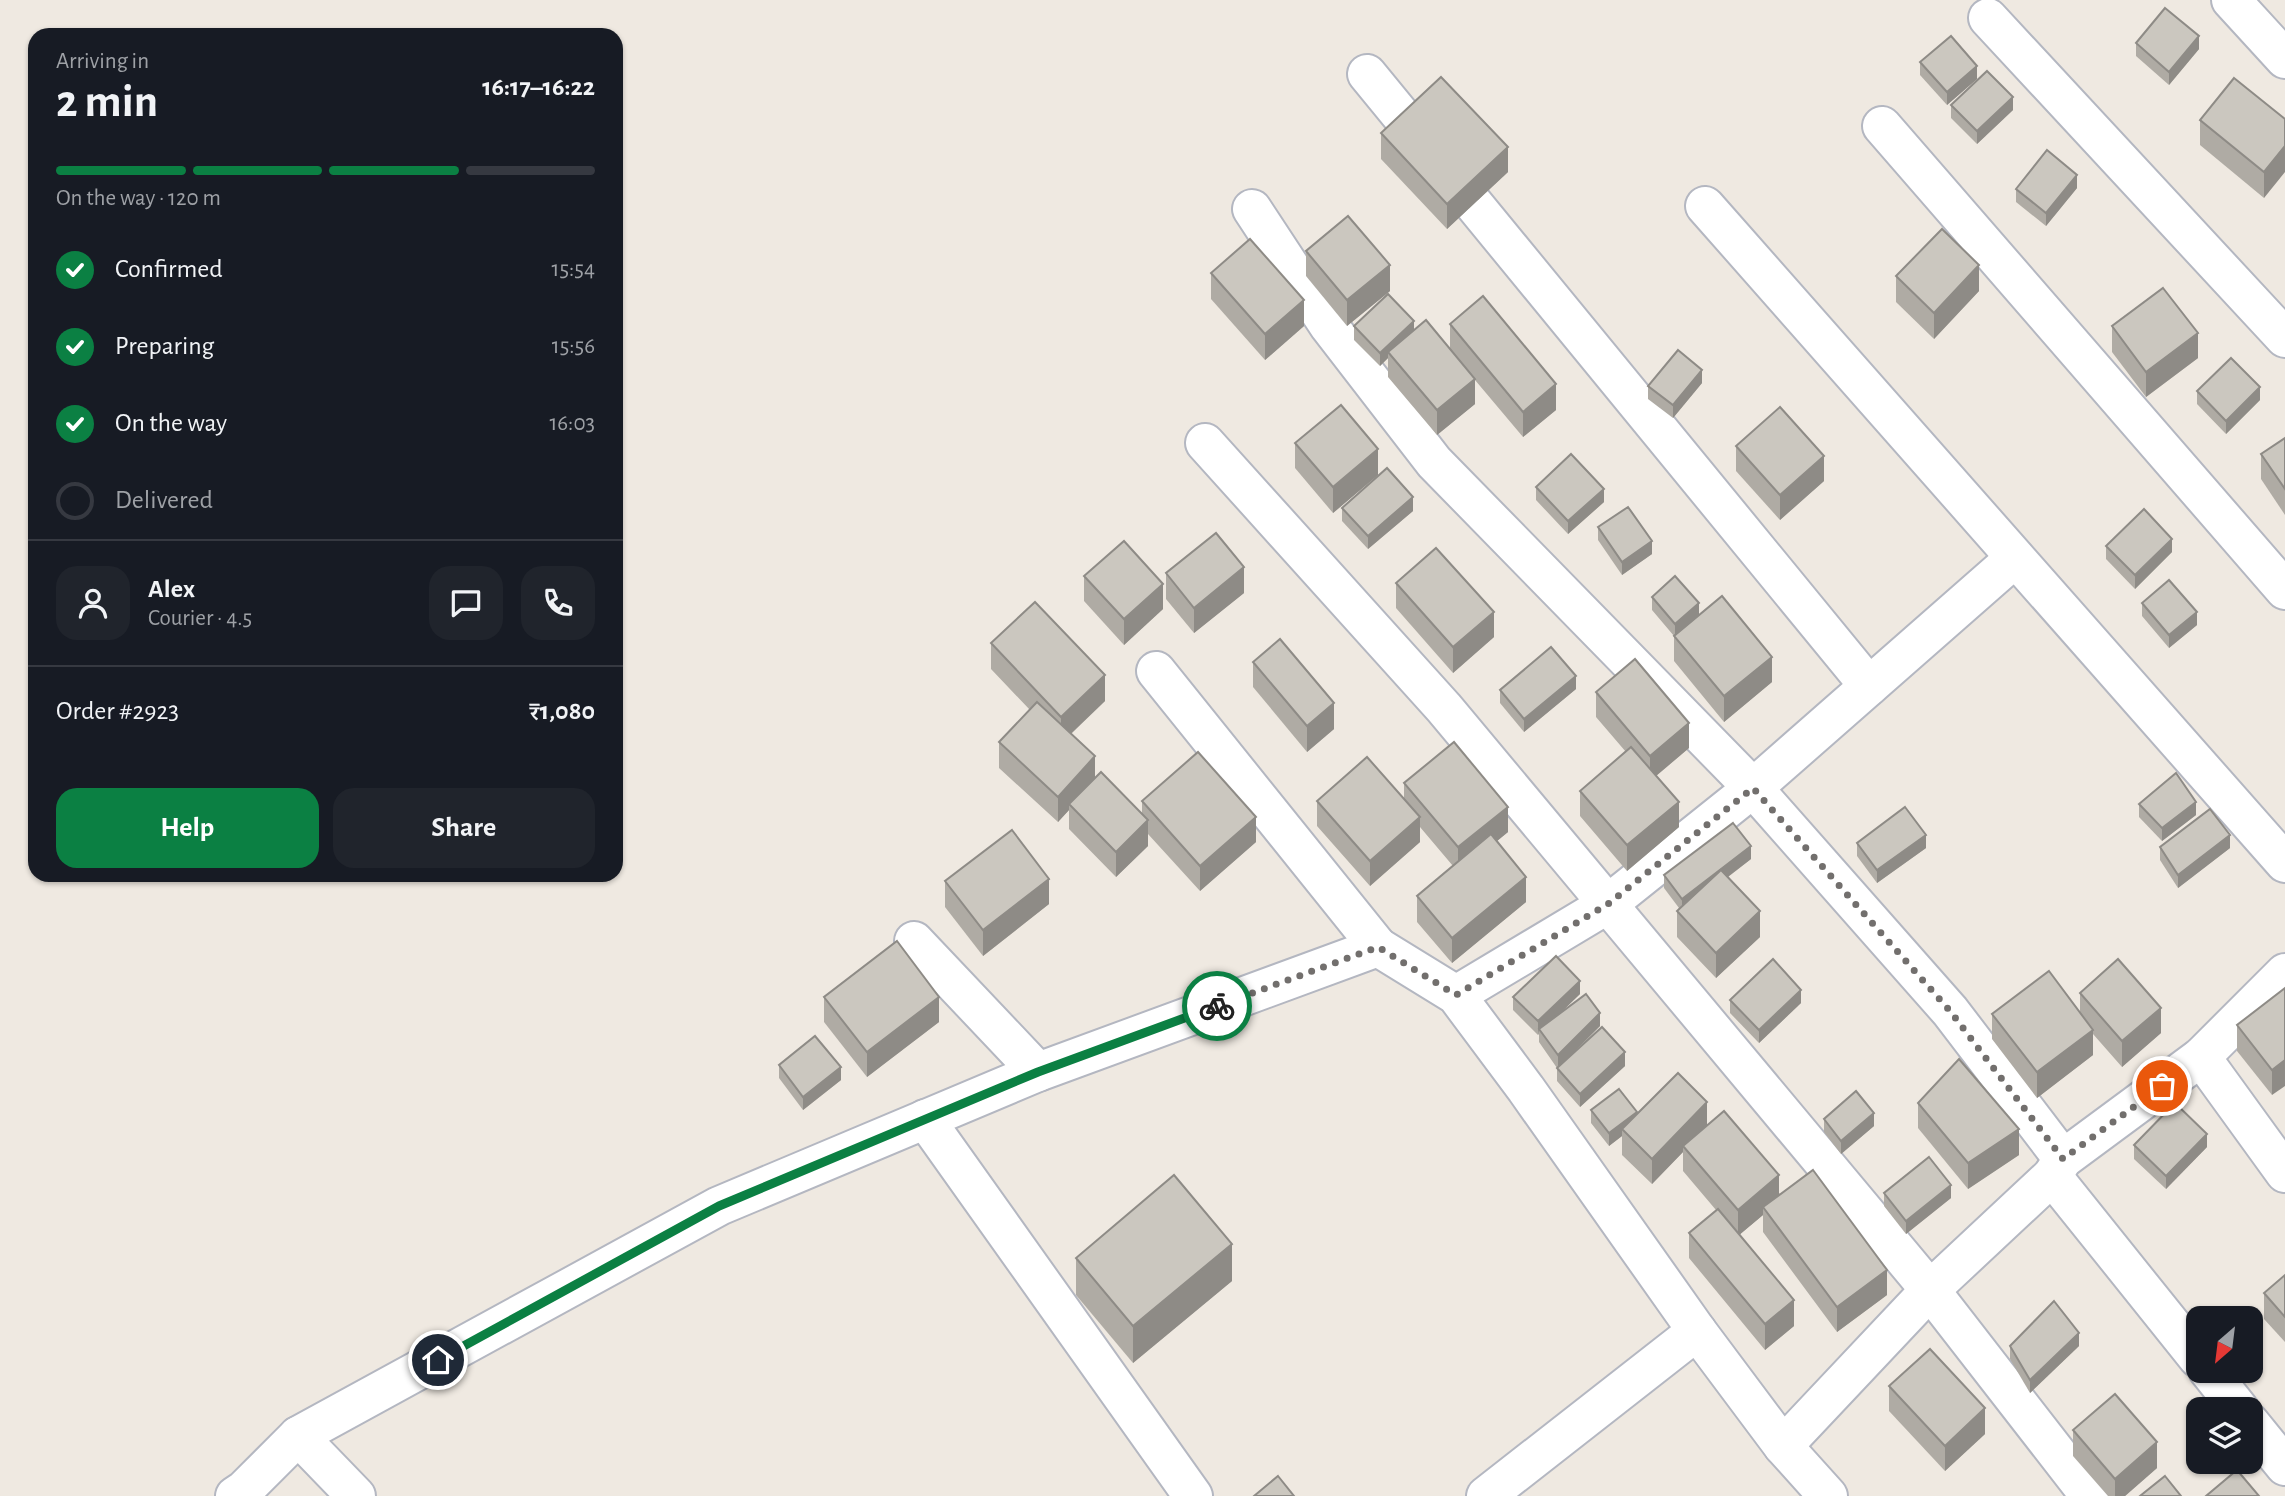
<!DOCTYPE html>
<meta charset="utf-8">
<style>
body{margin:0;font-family:"Alegreya Sans",sans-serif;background:#20242c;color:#f1f3f6;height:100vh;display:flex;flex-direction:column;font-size:26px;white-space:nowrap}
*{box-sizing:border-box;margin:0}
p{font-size:23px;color:#9ea1a6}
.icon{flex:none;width:38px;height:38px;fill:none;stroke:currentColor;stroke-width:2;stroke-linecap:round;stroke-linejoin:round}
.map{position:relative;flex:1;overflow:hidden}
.drawer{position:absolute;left:28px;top:28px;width:595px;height:854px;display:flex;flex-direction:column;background:#171b24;border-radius:21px;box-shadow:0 2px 5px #0004}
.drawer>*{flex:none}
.needle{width:46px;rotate:208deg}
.controls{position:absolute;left:2186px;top:1306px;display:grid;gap:14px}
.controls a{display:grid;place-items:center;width:77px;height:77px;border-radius:14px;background:#171b24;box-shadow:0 2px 5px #0004;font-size:35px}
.pin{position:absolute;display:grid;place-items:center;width:60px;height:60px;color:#fff;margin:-30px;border:4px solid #fff;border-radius:50%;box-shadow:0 2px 7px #0007}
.courier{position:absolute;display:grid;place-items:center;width:70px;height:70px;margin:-35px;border:5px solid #0b8043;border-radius:50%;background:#fff;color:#222;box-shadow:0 2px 9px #0007}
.overview em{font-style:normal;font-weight:600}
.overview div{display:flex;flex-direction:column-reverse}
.overview{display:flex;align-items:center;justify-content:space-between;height:119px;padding:0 28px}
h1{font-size:46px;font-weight:600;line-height:52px}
.bar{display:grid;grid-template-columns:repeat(4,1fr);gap:10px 7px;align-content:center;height:84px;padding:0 28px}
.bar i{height:9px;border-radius:5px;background:#363941}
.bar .selected{background:#0b8043}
.bar p{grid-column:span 4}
.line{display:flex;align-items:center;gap:18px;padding:0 28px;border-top:2px solid #363941}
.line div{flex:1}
.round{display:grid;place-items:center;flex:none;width:74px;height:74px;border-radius:21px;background:#20242c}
ol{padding:0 28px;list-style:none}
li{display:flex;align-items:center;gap:21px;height:77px}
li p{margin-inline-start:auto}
li .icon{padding:7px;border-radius:50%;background:#0b8043;color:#fff;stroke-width:4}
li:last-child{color:#9ea1a6}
li i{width:38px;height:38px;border:4px solid #363941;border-radius:50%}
.primary-button{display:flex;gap:14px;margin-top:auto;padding:14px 28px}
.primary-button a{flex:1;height:80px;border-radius:21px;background:#0b8043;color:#fff;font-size:28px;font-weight:600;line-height:80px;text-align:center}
.primary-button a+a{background:#20242c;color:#f1f3f6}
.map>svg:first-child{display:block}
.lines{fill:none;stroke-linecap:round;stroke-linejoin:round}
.street-casing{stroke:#b4b7c1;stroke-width:42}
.street{stroke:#fff;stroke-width:38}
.wall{fill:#afaba4}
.shaded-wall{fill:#8e8b86}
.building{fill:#cbc7bf;stroke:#8e8b86;stroke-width:2}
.done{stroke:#726f6d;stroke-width:7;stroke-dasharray:0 12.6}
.route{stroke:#0b8043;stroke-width:9}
</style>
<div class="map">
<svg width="2285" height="1496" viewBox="0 0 2285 1496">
<rect width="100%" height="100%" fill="#efe9e1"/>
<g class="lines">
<defs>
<g id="street">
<path d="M2231,0L2285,59"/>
<path d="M1988,18L2285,338"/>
<path d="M1367,74L1869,686"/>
<path d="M1882,126L2285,590"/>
<path d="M1705,206L2285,863"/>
<path d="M1252,209L1329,326L1434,462L1753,788L1950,1011L2063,1159"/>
<path d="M1205,443L1444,708L1930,1290L2090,1496"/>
<path d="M1156,671L1378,947"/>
<path d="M914,941L1038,1072"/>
<path d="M1456,995L1608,904L1753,788L2015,558"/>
<path d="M2201,1057L2285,1173"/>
<path d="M925,1119L1193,1496"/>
<path d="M2052,1176L2198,1358"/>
<path d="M2208,1370L2239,1409"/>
<path d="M2250,1423L2285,1466"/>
<path d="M298,1436L356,1496"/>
<path d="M1783,1446L1930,1290L2052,1176L2063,1159L2201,1057L2285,973"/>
<path d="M235,1496L244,1490L298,1436L719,1206L1038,1072L1378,947L1456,995L1526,1089L1697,1331L1783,1446L1828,1496"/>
<path d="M1486,1496L1697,1331"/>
</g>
</defs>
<use href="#street" class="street-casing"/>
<use href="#street" class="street"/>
</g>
<g class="wall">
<path d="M2136,43L2199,49L2169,85L2136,56Z"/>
<path d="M1920,62L1977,79L1947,105L1920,75Z"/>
<path d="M1951,105L2013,110L1977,144L1951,118Z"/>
<path d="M2285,119L2264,198L2200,145V120Z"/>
<path d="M1381,133L1508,172L1447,229L1381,159Z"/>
<path d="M2077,188L2046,226L2016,202V189Z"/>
<path d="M1306,251L1390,291L1347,326L1306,276Z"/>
<path d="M1211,273L1304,326L1265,360L1211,299Z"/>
<path d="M1896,276L1979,291L1934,339L1896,302Z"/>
<path d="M1450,324L1556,410L1523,437L1475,380V404L1437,435L1388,377V358L1380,366L1354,340V326L1414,330L1450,349Z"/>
<path d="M2112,326L2198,358L2146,397L2112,352Z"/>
<path d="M1702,383L1673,418L1648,399V386Z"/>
<path d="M2197,391L2260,400L2226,434L2197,404Z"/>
<path d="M2285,438V515L2261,479V454Z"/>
<path d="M1295,443L1378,475L1333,513L1295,468Z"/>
<path d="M1736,446L1824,481L1780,520L1736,471Z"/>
<path d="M1536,487L1604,502L1568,534L1536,500Z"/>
<path d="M1342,508L1413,511L1368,549L1342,521Z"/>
<path d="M1598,527L1652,554L1622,575L1598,540Z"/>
<path d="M2106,546L2172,552L2135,589L2106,559Z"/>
<path d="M1166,573L1244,593L1194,633L1166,599Z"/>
<path d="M1084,576L1163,609L1124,645L1084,601Z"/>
<path d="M1396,583L1494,637L1453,673L1396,608Z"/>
<path d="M1652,597L1699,615L1772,682L1724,722L1674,661V636L1652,610Z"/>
<path d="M2142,603L2197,625L2169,648L2142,616Z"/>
<path d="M991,643L1105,701L1071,734L1095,778L1142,814V801L1256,842L1200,891L1148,834V846L1116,877L1069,829V810L1058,822L999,768V742L1030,710L991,669Z"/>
<path d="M1253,662L1334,729L1307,752L1253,687Z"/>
<path d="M1576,689L1524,732L1500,703V690Z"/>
<path d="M1596,692L1689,748L1656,776L1679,827L1627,871L1580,816V791L1626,752L1596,717Z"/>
<path d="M1404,783L1508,832L1497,841L1526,902L1452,963L1417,922V896L1453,866L1420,827V842L1370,886L1317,826V801L1404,799Z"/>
<path d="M2139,804L2196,815L2162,841L2139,817Z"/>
<path d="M1857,843L1926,848L1877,883L1857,856Z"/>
<path d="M2160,847L2230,848L2178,888L2160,860Z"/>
<path d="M1751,859L1728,877L1760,937L1716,978L1677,937V911L1679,908L1664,888V875Z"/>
<path d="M945,881L1049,904L983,956L945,907Z"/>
<path d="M2285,988L2272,1095L2237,1051V1025Z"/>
<path d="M2080,993L2161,1033L2122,1067L2093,1034V1055L2037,1098L1992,1039V1014L2080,1011Z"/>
<path d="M1580,994L1560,1013L1600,1026L1566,1060L1625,1066L1580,1107L1557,1081V1068L1539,1042V1034L1538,1035L1513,1010V997Z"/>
<path d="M824,997L939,1022L867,1077L824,1022Z"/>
<path d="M1730,1000L1801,1003L1759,1043L1730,1013Z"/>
<path d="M779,1065L841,1080L803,1110L779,1078Z"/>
<path d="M1918,1103L2019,1155L1968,1189L1918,1128Z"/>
<path d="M1591,1110L1637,1114L1707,1125L1887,1295L1837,1332L1763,1232V1215L1739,1235L1794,1326L1765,1350L1689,1258V1233L1716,1210L1683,1171V1152L1652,1184L1622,1155V1136L1609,1146L1591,1123Z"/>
<path d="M1824,1119L1874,1126L1841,1154L1824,1132Z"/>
<path d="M2134,1145L2207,1147L2166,1189L2134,1159Z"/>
<path d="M1884,1193L1951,1198L1906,1234L1884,1206Z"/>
<path d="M1076,1258L1232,1281L1133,1363L1076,1295Z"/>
<path d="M2285,1275V1342L2264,1319V1293Z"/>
<path d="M2010,1346H2079L2030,1393L2010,1359Z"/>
<path d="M1889,1386L1985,1434L1945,1471L1889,1411Z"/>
<path d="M2073,1430L2157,1468L2125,1496H2108L2073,1456Z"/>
</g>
<g class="shaded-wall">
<path d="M2199,36V49L2169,85V72Z"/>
<path d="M1977,66V79L1947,105V92Z"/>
<path d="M2013,97V110L1977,144V131Z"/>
<path d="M2285,146V172L2264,198V172Z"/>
<path d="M1508,147V172L1447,229V204Z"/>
<path d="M2077,175V188L2046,226V213Z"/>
<path d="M1390,265V291L1347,326V300Z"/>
<path d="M1979,265V291L1934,339V313Z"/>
<path d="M1304,300V326L1265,360V334Z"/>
<path d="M1414,321V334L1388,352V358L1380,366V353Z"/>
<path d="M2198,333V358L2146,397V372Z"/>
<path d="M1702,370V383L1673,418V405Z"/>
<path d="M1475,379V404L1437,435V410Z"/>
<path d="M1556,384V410L1523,437V412Z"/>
<path d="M2260,387V400L2226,434V421Z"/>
<path d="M1378,449V475L1333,513V487Z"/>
<path d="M1824,456V481L1780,520V495Z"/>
<path d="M1604,489V502L1568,534V521Z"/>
<path d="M1413,497V511L1368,549V536Z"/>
<path d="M2172,539V552L2135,589V575Z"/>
<path d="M1652,541V554L1622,575V562Z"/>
<path d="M1244,567V593L1194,633V608Z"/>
<path d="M1163,584V609L1124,645V619Z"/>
<path d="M1699,603V616L1675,637V624Z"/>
<path d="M1494,612V637L1453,673V647Z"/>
<path d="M2197,612V625L2169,648V635Z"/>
<path d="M1772,657V682L1724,722V696Z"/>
<path d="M1105,675V701L1061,743V717Z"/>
<path d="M1576,676V689L1524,732V719Z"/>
<path d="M1334,703V729L1307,752V726Z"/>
<path d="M1689,723V748L1650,781V756Z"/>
<path d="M1095,756V782L1069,804V810L1058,822V797Z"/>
<path d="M1679,802V827L1627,871V845Z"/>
<path d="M2196,802V815L2162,841V828Z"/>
<path d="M1508,807V832L1458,873V847Z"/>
<path d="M1256,817V842L1200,891V866Z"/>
<path d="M1420,817V842L1370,886V861Z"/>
<path d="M1148,820V846L1116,877V852Z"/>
<path d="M1926,835V848L1877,883V870Z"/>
<path d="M2230,835V848L2178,888V875Z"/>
<path d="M1751,846V859L1682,912V899Z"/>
<path d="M1526,877V902L1452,963V938Z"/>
<path d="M1049,879V904L983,956V930Z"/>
<path d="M1760,911V937L1716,978V953Z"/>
<path d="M1580,981V994L1541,1032L1539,1029L1538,1035V1021Z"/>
<path d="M1801,990V1003L1759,1043V1030Z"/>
<path d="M939,997V1022L867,1077V1052Z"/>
<path d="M2161,1008V1033L2122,1067V1041Z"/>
<path d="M1600,1013V1026L1558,1068V1055Z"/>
<path d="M2093,1030V1055L2037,1098V1072Z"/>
<path d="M1625,1052V1066L1580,1107V1094Z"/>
<path d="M2285,1060V1086L2272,1095V1070Z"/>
<path d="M841,1067V1080L803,1110V1097Z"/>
<path d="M1707,1102V1127L1683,1146V1152L1652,1184V1159Z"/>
<path d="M1637,1112V1125L1622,1129V1136L1609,1146V1133Z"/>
<path d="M1874,1113V1126L1841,1154V1141Z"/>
<path d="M2019,1129V1155L1968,1189V1163Z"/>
<path d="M2207,1134V1147L2166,1189V1176Z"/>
<path d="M1779,1175V1201L1763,1207V1215L1738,1236V1210Z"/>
<path d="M1951,1185V1198L1906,1234V1221Z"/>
<path d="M1232,1244V1281L1133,1363V1326Z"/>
<path d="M1887,1270V1295L1837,1332V1307Z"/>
<path d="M1794,1300V1326L1765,1350V1324Z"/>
<path d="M2079,1333V1346L2030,1393V1380Z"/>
<path d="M1985,1408V1434L1945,1471V1446Z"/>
<path d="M2157,1442V1468L2125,1496H2115V1479Z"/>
</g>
<g class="building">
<path d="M2165,8L2199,36L2169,72L2136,43Z"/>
<path d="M1951,36L1977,66L1947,92L1920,62Z"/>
<path d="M1987,71L2013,97L1977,131L1951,105Z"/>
<path d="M1441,77L1508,147L1447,204L1381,133Z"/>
<path d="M2234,78L2285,119V146L2264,172L2200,120Z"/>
<path d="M2047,150L2077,175L2046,213L2016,189Z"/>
<path d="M1348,216L1390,265L1347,300L1306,251Z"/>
<path d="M1942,229L1979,265L1934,313L1896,276Z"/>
<path d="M1250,239L1304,300L1265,334L1211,273Z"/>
<path d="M2163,288L2198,333L2146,372L2112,326Z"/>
<path d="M1388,294L1414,321L1380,353L1354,326Z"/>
<path d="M1483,296L1556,384L1523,412L1450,324Z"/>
<path d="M1426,320L1475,379L1437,410L1388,352Z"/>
<path d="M1678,350L1702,370L1673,405L1648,386Z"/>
<path d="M2231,358L2260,387L2226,421L2197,391Z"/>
<path d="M1341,405L1378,449L1333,487L1295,443Z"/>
<path d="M1780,407L1824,456L1780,495L1736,446Z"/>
<path d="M2285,438V489L2261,454Z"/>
<path d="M1571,454L1604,489L1568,521L1536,487Z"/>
<path d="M1387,468L1413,497L1368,536L1342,508Z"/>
<path d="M1628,507L1652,541L1622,562L1598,527Z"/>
<path d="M2144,509L2172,539L2135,575L2106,546Z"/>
<path d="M1216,533L1244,567L1194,608L1166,573Z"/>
<path d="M1124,541L1163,584L1124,619L1084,576Z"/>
<path d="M1436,548L1494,612L1453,647L1396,583Z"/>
<path d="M1675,576L1699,603L1675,624L1652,597Z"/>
<path d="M2169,580L2197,612L2169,635L2142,603Z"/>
<path d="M1722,596L1772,657L1724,696L1674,636Z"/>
<path d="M1035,602L1105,675L1061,717L991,643Z"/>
<path d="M1280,639L1334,703L1307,726L1253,662Z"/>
<path d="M1551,647L1576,676L1524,719L1500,690Z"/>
<path d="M1635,659L1689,723L1650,756L1596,692Z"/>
<path d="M1037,702L1095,756L1058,797L999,742Z"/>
<path d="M1454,742L1508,807L1458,847L1404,783Z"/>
<path d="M1631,747L1679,802L1627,845L1580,791Z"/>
<path d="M1198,752L1256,817L1200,866L1142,801Z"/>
<path d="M1367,757L1420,817L1370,861L1317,801Z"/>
<path d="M1101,772L1148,820L1116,852L1069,804Z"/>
<path d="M2176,773L2196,802L2162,828L2139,804Z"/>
<path d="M1905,807L1926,835L1877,870L1857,843Z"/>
<path d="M2210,809L2230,835L2178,875L2160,847Z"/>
<path d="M1733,823L1751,846L1682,899L1664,875Z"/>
<path d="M1012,830L1049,879L983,930L945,881Z"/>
<path d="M1491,834L1526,877L1452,938L1417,896Z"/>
<path d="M1721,870L1760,911L1716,953L1677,911Z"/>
<path d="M897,941L939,997L867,1052L824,997Z"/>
<path d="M1556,956L1580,981L1538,1021L1513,997Z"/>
<path d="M1773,959L1801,990L1759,1030L1730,1000Z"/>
<path d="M2118,959L2161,1008L2122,1041L2080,993Z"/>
<path d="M2049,971L2093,1030L2037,1072L1992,1014Z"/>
<path d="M2285,988V1060L2272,1070L2237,1025Z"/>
<path d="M1586,994L1600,1013L1558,1055L1539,1029Z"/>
<path d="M1602,1027L1625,1052L1580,1094L1557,1068Z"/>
<path d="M815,1036L841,1067L803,1097L779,1065Z"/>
<path d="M1959,1059L2019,1129L1968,1163L1918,1103Z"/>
<path d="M1678,1073L1707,1102L1652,1159L1622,1129Z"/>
<path d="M1619,1089L1637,1112L1609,1133L1591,1110Z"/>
<path d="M1856,1091L1874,1113L1841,1141L1824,1119Z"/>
<path d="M2175,1103L2207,1134L2166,1176L2134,1145Z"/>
<path d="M1724,1111L1779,1175L1738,1210L1683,1146Z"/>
<path d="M1929,1157L1951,1185L1906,1221L1884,1193Z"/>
<path d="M1813,1170L1887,1270L1837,1307L1763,1207Z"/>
<path d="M1174,1175L1232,1244L1133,1326L1076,1258Z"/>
<path d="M1718,1209L1794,1300L1765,1324L1689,1233Z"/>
<path d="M2285,1275V1317L2264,1293Z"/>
<path d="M2054,1301L2079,1333L2030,1380L2010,1346Z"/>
<path d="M1930,1349L1985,1408L1945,1446L1889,1386Z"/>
<path d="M2115,1394L2157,1442L2115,1479L2073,1430Z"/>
<path d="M2237,1470L2259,1496H2206Z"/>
<path d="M1278,1476L1294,1496H1254Z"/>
<path d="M2165,1476L2181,1496H2140Z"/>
</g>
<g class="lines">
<path class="done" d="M1217,1006L1378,947L1456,995L1608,904L1753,788L1950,1011L2063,1159L2162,1086"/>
<path class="route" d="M438,1360L719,1206L1038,1072L1217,1006"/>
</g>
</svg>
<div class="controls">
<a><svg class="needle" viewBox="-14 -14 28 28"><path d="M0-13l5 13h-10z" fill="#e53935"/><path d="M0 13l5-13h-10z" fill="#9ea1a6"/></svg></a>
<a><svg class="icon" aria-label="layers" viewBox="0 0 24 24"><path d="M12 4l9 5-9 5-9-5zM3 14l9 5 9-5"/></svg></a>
</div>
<div class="pin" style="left:2162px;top:1086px;background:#ea580c"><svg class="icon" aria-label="bag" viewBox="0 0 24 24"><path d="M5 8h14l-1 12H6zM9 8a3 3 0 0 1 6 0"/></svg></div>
<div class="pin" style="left:438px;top:1360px;background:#1f2937"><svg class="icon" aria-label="home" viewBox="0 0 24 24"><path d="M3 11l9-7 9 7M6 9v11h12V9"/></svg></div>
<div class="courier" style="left:1217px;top:1006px"><svg class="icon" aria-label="bike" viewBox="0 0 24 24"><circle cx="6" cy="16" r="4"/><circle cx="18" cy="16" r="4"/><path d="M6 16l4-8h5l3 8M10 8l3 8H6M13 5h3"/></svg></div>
<section class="drawer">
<div class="overview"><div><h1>2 min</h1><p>Arriving in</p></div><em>16:17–16:22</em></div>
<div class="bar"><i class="selected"></i><i class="selected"></i><i class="selected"></i><i></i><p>On the way · 120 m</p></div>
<ol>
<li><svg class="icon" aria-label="check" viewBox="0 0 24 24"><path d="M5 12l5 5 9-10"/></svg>Confirmed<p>15:54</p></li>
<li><svg class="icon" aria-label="check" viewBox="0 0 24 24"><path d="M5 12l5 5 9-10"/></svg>Preparing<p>15:56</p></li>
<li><svg class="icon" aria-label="check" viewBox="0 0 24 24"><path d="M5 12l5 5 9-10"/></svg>On the way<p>16:03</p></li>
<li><i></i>Delivered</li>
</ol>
<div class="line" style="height:126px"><a class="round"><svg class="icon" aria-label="person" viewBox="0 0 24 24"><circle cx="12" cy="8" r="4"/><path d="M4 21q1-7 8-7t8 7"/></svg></a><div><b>Alex</b><p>Courier · 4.5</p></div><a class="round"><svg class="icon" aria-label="chat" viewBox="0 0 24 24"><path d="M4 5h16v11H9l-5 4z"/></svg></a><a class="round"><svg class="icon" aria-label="phone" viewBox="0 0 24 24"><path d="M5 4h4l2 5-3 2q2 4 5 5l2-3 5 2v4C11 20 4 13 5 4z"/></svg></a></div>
<div class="line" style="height:91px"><div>Order #2923</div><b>₹1,080</b></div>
<div class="primary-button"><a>Help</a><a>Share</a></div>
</section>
</div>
